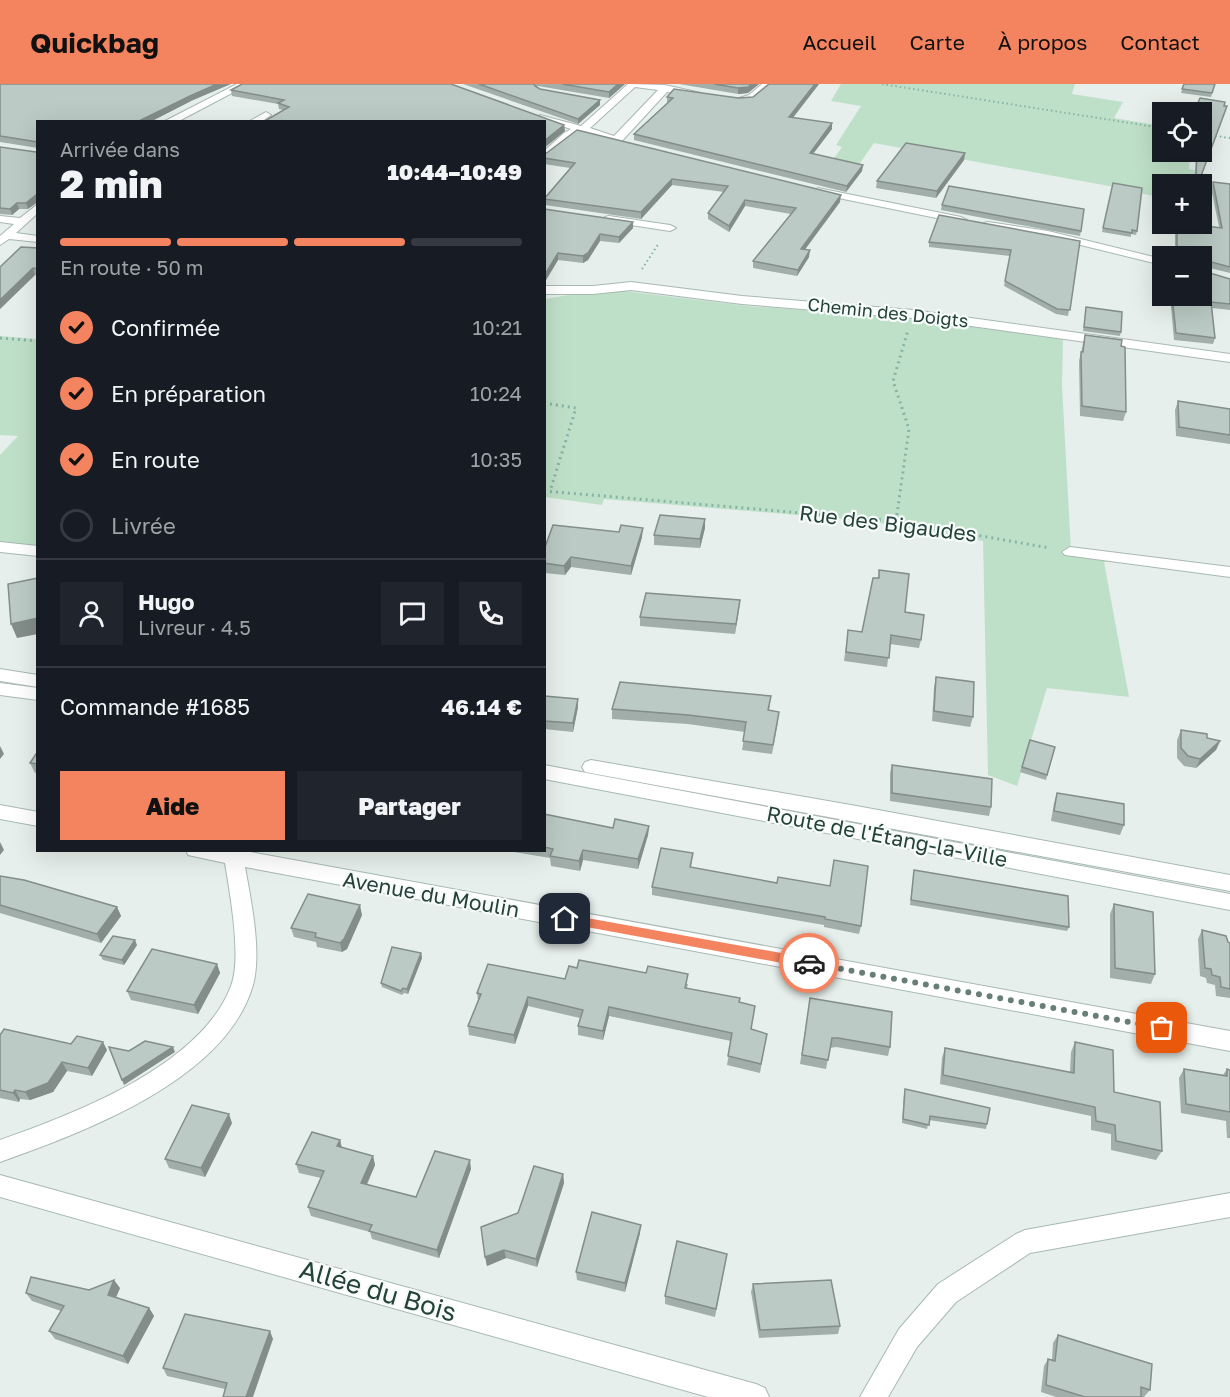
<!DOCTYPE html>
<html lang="fr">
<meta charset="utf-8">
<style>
body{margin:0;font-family:"Golos Text",sans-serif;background:#20242c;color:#f1f3f6;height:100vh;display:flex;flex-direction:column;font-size:22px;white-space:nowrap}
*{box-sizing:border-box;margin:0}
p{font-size:20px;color:#9ea1a6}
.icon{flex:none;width:33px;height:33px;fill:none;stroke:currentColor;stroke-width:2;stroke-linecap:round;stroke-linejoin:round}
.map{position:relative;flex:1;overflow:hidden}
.panel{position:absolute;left:36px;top:36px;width:510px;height:732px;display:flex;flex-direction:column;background:#171b24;border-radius:0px;box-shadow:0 6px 24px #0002}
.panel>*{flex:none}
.fabs{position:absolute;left:1152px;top:18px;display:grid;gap:12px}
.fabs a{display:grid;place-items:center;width:60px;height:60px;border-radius:0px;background:#171b24;box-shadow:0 6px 24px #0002;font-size:30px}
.pin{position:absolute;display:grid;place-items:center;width:51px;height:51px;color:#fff;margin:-26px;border-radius:12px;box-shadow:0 3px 9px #0006}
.courier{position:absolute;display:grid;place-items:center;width:60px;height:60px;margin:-30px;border:4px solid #f4845f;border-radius:50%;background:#fff;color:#222;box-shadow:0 2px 8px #0007}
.overview em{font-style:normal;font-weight:800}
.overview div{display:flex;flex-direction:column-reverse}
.overview{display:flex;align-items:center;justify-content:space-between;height:102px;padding:0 24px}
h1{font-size:39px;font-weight:800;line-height:45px}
.bar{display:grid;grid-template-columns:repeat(4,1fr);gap:9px 6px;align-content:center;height:72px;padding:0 24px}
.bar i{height:8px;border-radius:4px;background:#363941}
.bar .selected{background:#f4845f}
.bar p{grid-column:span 4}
.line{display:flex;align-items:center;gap:15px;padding:0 24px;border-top:2px solid #363941}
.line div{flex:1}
.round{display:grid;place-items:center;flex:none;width:63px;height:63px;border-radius:0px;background:#20242c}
ol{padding:0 24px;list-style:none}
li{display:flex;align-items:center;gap:18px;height:66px}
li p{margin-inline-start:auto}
li .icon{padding:6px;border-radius:50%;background:#f4845f;color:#111;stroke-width:4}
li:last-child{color:#9ea1a6}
li i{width:33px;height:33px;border:3px solid #363941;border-radius:50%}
.cta{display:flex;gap:12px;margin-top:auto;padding:12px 24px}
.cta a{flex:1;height:69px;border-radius:0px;background:#f4845f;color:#111;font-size:24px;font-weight:800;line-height:69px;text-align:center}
.cta a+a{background:#20242c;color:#f1f3f6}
header{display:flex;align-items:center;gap:36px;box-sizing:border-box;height:84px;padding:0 30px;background:#f4845f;color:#111}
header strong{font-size:28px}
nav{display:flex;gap:33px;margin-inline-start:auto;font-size:21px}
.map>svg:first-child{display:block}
.green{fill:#bfe0c8}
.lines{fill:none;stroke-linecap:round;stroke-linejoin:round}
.minor-casing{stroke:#a8b8b2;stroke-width:2}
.path-far1{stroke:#86b3a5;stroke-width:2;stroke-dasharray:1.5 3;stroke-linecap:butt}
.path{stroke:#86b3a5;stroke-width:3;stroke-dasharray:2 4;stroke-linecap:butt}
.minor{fill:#fff;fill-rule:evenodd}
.wall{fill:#a1aea9}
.shaded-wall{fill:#838d89}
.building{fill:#bbcac4;stroke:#838d89;stroke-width:1.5}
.route{fill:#f4845f}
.done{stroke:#687f78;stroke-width:6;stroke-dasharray:0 10.8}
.labels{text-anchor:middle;stroke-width:4.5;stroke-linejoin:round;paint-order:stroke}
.far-street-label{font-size:18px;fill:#24423a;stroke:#f7fbf9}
.street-label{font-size:21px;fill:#24423a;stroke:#f7fbf9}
.near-street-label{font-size:26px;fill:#24423a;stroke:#f7fbf9}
</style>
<header>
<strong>Quickbag</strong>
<nav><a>Accueil</a><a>Carte</a><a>À propos</a><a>Contact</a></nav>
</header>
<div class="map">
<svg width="1230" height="1313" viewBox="0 0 1230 1313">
<rect width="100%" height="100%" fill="#e6efeb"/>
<g class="green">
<path d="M841,0H1075L1072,10L1123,18L1114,34L1162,42V68H1190L1189,85L1202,88V123V100H1162V114L1114,103L874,59L842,105L815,100L842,63L836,61L861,22L831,17Z"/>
<path d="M624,207L748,222L914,234L1063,255L1062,301L1071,467L1123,476L1104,478L1129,613L1047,604L1017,702L988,691L983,457L869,437L604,415L602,421L545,413V215L586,208Z"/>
<path d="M0,252L37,255V462L0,457V371L18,352L0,351Z"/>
</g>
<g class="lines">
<defs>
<g id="minor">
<path d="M237,0H249L177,38H163Z"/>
<path d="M628,0L665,1L701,9L696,12L667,8L621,58L615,59L578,49L544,76V67L564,49L571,45L540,35V31L581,42ZM635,3L658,6L614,52L590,44Z"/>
<path d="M762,0H772C763,10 750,24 736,15L749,11Z"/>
<path d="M266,28L271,31L261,38H248Z"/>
<path d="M818,104L961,133L967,136L961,139L814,109L813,107Z"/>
<path d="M38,120V129L16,149L38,152V158L9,155L0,161V152L14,140L0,138V132L20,134Z"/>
<path d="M609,132L670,141L676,144L670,147L605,137V133Z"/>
<path d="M988,138L1048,147L1162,175V181L1048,153L984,143V139Z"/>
<path d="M631,198L742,212L913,226L1230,270V278L913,234L742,220L631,206L593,210H544V202H593Z"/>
<path d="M0,458L38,462V472L0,468Z"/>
<path d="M1070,463L1230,483V493L1065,471L1062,468Z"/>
<path d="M0,585L38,591V603L0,597Z"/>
<path d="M0,599L38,604V616L0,611Z"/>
<path d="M591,676L851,721L1230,791V807L585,688L582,683L585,678Z"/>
<path d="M544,681L1230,810V826L544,695Z"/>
<path d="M0,721L38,728V742L0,735Z"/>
<path d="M186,766H239L1230,947V967L245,783C251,816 262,868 253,901C226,996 84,1048 0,1078V1056C74,1030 201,982 231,902C242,874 230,810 225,779L188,771Z"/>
<path d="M0,1091L756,1300L765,1304L769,1313H708L0,1113Z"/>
<path d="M1230,1109V1133L1030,1169L956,1218L917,1263L888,1313H860L899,1245L938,1200L1016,1150L1025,1146Z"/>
</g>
</defs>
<use href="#minor" class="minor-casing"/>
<g class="path-far1">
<path d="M882,0L1162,44"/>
<path d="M1202,50L1230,54"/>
<path d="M642,185L659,159"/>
</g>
<g class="path">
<path d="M0,254L38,257"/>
<path d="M544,319L576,324L550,407"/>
<path d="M544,407L896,437L1050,464"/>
<path d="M896,437L909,345L893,297L908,246"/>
</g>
<use href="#minor" class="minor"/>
</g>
<g class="wall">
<path d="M0,0L191,17L150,38H38V64L0,58Z"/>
<path d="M242,0H451L564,41L565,47L544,64V38H263L283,26L279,25L278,20L232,12L231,6Z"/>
<path d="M463,0H625L609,14L538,2L536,3L540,5L600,21L578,40Z"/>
<path d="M679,0H759L748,9L738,10Z"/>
<path d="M769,0H819L793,33L832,45L813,70L863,81L862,87L846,108L634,56V50L667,19V13L738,14L753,13Z"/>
<path d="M1184,0H1215L1211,13L1181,9Z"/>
<path d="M1226,26L1200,96L1195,95L1196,68H1202Z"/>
<path d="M0,63L36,68L28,125H19L12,131L0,130Z"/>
<path d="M965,69L964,76L936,114L876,104L877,97Z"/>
<path d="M544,71L840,118L805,165L809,173L797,192L753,184V177L791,130L745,122L729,148L708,135V129L724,108L672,101L641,135L545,121L544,115L570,84L544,80Z"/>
<path d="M1213,98L1230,100V189L1202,182L1203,187L1230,195V226L1212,224L1215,254L1213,260L1174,256L1170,212H1202V172H1175V144L1176,140L1219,143L1211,104Z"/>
<path d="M1113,99L1137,147L1136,151L1131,150V153L1102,148Z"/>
<path d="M942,121L1081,147L1080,152L941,126Z"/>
<path d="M544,125L633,144L619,159L600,157L588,176L583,179L558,176L546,196H544Z"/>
<path d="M1080,157L1068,232L1056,230L1004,202L1010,172L929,163V158Z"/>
<path d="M38,164V191H35L0,225V183Z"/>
<path d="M1086,223L1121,248L1120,252L1083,247Z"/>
<path d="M1085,251L1121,262L1126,328L1123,337L1080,332L1079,277Z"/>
<path d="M1178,317L1230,325V360L1176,352L1175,326Z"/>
<path d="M705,435V444L700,464L654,461V451Z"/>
<path d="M642,453L631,491L571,483L565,491L544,489V466Z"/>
<path d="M879,486L921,556L919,564L890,560L887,583L844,577L848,546L862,548L878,494Z"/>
<path d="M740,516L735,550L640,542V533Z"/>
<path d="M936,593L973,633L970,643L932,637L934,603Z"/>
<path d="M544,612L578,615V623L573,648L544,645Z"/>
<path d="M770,621L769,626L778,638L772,670L742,666L745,648L688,640L612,635V625Z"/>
<path d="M1181,646L1207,654L1220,657L1216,666L1196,684L1184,682L1177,674V656Z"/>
<path d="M1030,656L1055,663L1046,696L1020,688Z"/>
<path d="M38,667V689H35L30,679Z"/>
<path d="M892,681L991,723L989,732L890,717V689Z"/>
<path d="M1057,709L1124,741L1120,751L1051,737L1054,719Z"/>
<path d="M544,730L613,744L649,742L648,751L638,785L583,776L580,787L551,782L550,774L502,766H544Z"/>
<path d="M692,777L691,783L861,842L859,850L824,843V841L652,811V803Z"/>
<path d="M914,786L1069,843L1067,847L910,821Z"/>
<path d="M0,792L117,823L121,832L101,859L0,829Z"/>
<path d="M1114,820L1155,890L1151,900L1110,894V830Z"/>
<path d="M362,831L347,865L342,868L317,863L316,858L294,853L291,844Z"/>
<path d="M1202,846L1230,859V914L1216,912L1215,901L1207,899L1206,894L1200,892L1198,855Z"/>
<path d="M137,861L124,881L103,876L100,871Z"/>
<path d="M421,869L422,874L408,910L404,909L402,911L382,903L381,899Z"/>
<path d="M217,880L220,889L198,930L131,916L127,907Z"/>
<path d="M577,884L688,900L687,904L739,918L752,945L767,950L760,989L727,981L731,957L609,932L603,956L578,951V942L580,934L528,922L515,960L469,951L468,942L478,916L477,909L565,895Z"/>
<path d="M810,914L890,963L888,972L836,963L830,964L826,985L800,980Z"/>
<path d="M0,951L71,960L107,966L92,992L67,987L53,1008L30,1016L20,1015L19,1018L0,1014Z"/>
<path d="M1075,958L1162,1067L1156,1076L1111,1066V1050L1091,1046V1032L940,1000L942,974L945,964L1070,988L1071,968Z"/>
<path d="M1184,985L1223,991L1227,985L1230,986V1054H1227L1226,1037L1181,1029L1179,994Z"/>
<path d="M905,1005L987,1040L986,1045L929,1036L927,1045L902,1039L904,1009Z"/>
<path d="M232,1039L205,1093L169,1084L165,1075Z"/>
<path d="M340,1056L342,1064L373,1072L375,1081L367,1101L416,1113L471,1085L439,1174L372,1155L370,1148L311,1132L308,1123L321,1094L299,1089L296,1080Z"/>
<path d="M563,1090L564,1099L537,1183L506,1174L487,1182L481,1143L518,1129Z"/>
<path d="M640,1149L625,1208L577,1196L576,1188Z"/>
<path d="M727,1170L715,1233L665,1220V1212Z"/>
<path d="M753,1200L840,1242L838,1250L759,1254L751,1208Z"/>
<path d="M120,1204L116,1214L149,1224L154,1232L128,1280L55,1255L49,1247L61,1227L32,1217L26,1209Z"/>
<path d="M1058,1251L1150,1306L1144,1313H1056L1041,1308L1044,1282L1048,1275H1052L1053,1259Z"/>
<path d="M273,1255L225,1305L167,1292L163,1284Z"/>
</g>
<g class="shaded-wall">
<path d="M217,0H231L191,17L150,38H137L190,12Z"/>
<path d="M618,0H625L609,14V8Z"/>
<path d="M752,0H759L748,9L738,10V4Z"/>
<path d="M815,0H819L789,39V33Z"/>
<path d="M600,16V21L578,40V35Z"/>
<path d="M832,39V45L809,75L810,69Z"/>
<path d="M564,41L565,47L544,64V57Z"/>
<path d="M965,69L964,76L936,114L937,107Z"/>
<path d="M863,81L862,87L846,108L847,102Z"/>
<path d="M672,95V101L641,135V128Z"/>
<path d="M36,111L38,118L28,125L26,119Z"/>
<path d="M841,111L840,118L801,171V165Z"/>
<path d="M745,116V122L729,148V142Z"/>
<path d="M17,119L19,125L12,131L10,125Z"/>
<path d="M633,138V144L619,159V153Z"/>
<path d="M600,150V157L588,176L583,179V172Z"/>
<path d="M810,166L809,173L797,192L798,186Z"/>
<path d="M558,169V176L546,196V189Z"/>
<path d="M33,184L35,191L0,225V216Z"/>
<path d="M705,435V444L700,464V455Z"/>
<path d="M643,444L642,453L631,491V482Z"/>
<path d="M571,473V483L565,491L564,482Z"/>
<path d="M740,516L739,526L735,550L736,540Z"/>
<path d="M38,534V550L17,554L11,540Z"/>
<path d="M578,615V623L573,648V639Z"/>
<path d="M1220,657L1216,666L1196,684L1200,675Z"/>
<path d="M0,662L4,670L0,675Z"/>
<path d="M649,742L648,751L638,785V775Z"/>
<path d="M0,758L4,766L0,771Z"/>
<path d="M583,766V776L580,787L579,777Z"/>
<path d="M360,821L362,831L347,865L342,868L340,859Z"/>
<path d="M117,823L121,832L101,859L97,850Z"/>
<path d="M135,856L137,861L124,881L122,876Z"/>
<path d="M421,869L422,874L408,910L407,905Z"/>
<path d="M217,880L220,889L198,930L194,921Z"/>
<path d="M528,913V922L515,960L514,951Z"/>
<path d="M609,923V932L603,956V947Z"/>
<path d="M103,958L107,966L92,992L88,984Z"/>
<path d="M173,963L175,968L124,1001L122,996Z"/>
<path d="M62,978L67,987L53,1008L30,1016L25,1008Z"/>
<path d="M15,1006L20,1015L19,1018L13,1009Z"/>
<path d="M229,1030L232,1039L205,1093L201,1084Z"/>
<path d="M340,1056L342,1065L337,1062Z"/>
<path d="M373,1072L375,1081L363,1108L361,1099Z"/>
<path d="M470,1076L471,1085L439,1174L437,1166Z"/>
<path d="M563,1090L564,1099L537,1183L536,1175Z"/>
<path d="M641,1141L640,1149L625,1208V1199Z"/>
<path d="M504,1166L506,1174L487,1182L485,1173Z"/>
<path d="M114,1196L120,1204L113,1219L108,1211Z"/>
<path d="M149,1224L154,1232L128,1280L123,1272Z"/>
<path d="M270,1247L273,1255L253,1313H246Z"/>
</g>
<g class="building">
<path d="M0,0H217L190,12L137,38H38V58L0,52Z"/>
<path d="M242,0H451L564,41L544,57V38H263L289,23L278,19L284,16L231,6Z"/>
<path d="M479,0H534L535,2L540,5L600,16L578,35Z"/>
<path d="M562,0H618L609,8Z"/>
<path d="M714,0H752L748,3L738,4Z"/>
<path d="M769,0H815L789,33L832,39L810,69L863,81L847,102L634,50L673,14L667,13L674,5L738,14L753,13Z"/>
<path d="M1184,0H1215L1212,9L1182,5Z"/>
<path d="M1200,14L1225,18L1224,22H1227L1201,92L1196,91L1197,68H1202V28H1194Z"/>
<path d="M577,46L841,111L801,165L810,166L798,186L753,177L796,124L745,116L729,142L708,129L728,102L672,95L641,128L544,115L575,79L544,74V71Z"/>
<path d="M906,59L965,69L937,107L877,97Z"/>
<path d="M0,63L36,68L38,67V116L36,111L26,119H17L10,125L0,124Z"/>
<path d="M1213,98L1230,100V183L1204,176L1202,178L1203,187L1230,195V220L1211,218L1215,254L1176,249L1172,212H1202V172H1177V140H1185L1222,144Z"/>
<path d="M1113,99L1142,104L1137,147L1132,146V149L1103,144Z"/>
<path d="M949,102L1084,125L1081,147L942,121Z"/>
<path d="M544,125L633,138L619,153L600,150L588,169L583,172L558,169L546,189H544Z"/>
<path d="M939,131L1080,157L1070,226L1057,225L1005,197L1011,166L929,158Z"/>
<path d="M21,163L38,164V185L33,184L0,216V183Z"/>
<path d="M1086,223L1122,228L1121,248L1084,243Z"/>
<path d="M1085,251L1122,256L1121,262L1125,263L1126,328L1082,322L1081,268H1083Z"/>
<path d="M1178,317L1230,325V351L1179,343Z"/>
<path d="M660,431L705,435L700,455L654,451Z"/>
<path d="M553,441L619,448L621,441L643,444L631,482L571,473L564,482L544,479V466Z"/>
<path d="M879,486L909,490L905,528L924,531L921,556L891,551L889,574L846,568L848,546L862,548L873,494H879Z"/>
<path d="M38,494V534L11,540L8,500Z"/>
<path d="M646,509L740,516L736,540L640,533Z"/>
<path d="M936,593L974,598L973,633L934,627Z"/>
<path d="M620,598L771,612L768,626L779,628L773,661L743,657L746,638L688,631L612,625Z"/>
<path d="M544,612L578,615L573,639L544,637Z"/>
<path d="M1181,646L1207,650V654L1220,657L1200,675L1188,672L1181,664Z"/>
<path d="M1030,656L1055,663L1047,691L1022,683Z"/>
<path d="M38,667V680L30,679Z"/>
<path d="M892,681L992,695L991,723L892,709Z"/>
<path d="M1057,709L1124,720V741L1054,727Z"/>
<path d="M544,730L613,744L615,735L649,742L638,775L583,766L579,777L550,772L553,765L544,763Z"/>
<path d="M661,764L693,769L690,783L777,799L778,793L830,802L834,776L868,782L861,842L825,835V833L652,803Z"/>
<path d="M914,786L1068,812L1069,843L911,816Z"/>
<path d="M0,792L24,796L117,823L97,850L0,821Z"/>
<path d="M308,810L360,821L344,855L340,859L315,853L316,849L291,844Z"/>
<path d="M1114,820L1153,828L1155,890L1115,884Z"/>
<path d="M1202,846L1226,852L1228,858L1230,859V905L1221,903L1220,893L1212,891L1211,885L1205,884Z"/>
<path d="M113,852L135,856L122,876L100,871Z"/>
<path d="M392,863L421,869L407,905L403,904L401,907L381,899Z"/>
<path d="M152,865L217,880L194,921L127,907Z"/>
<path d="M579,876L646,889L648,882L688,890L685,904L740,914L739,918L755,922L751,945L767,950L761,980L728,972L732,949L609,923L603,947L578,942L583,926L528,913L514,951L468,942L481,910L477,909L488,880L565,895L569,882L577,884Z"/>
<path d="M810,914L892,928L890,963L838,954H832L828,976L802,971Z"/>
<path d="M4,945L71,960L77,952L103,958L88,984L62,978L48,999L25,1008L15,1006L13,1009L0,1006V951Z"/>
<path d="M145,957L173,963L122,996L109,963L129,967Z"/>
<path d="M1075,958L1113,966L1114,1008L1160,1018L1162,1067L1116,1057L1115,1041L1096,1037L1095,1023L943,991L945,964L1074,989Z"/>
<path d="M1184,985L1227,992V985L1230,986V1028L1186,1020Z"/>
<path d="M905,1005L990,1024L987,1040L930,1032L929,1041L903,1035Z"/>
<path d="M192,1021L229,1030L201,1084L165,1075Z"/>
<path d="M312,1048L340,1056L337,1062L373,1072L361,1099L416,1113L435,1067L470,1076L437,1166L369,1147L372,1141L308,1123L324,1087L296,1080Z"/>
<path d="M534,1082L563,1090L536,1175L504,1166L485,1173L481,1143L518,1129Z"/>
<path d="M592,1128L641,1141L625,1199L576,1188Z"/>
<path d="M677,1157L727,1170L716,1225L665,1212Z"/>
<path d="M31,1193L89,1206L114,1196L108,1211L149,1224L123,1272L49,1247L64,1222L26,1209Z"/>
<path d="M831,1196L840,1242L760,1246L753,1200Z"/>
<path d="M185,1230L270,1247L246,1313H223L227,1299L163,1284Z"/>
<path d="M1058,1251L1152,1280L1150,1306L1141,1303V1313H1085L1046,1301L1048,1275L1055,1277Z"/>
</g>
<path class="route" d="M565,830L809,874L815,879L809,884L565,839L560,835Z"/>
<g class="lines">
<path class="done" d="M809,879L1162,944"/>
</g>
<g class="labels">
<g class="far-street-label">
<text transform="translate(888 229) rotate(6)" y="6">Chemin des Doigts</text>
</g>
<g class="street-label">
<text transform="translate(888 440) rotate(7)" y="7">Rue des Bigaudes</text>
<text transform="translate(887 753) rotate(11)" y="7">Route de l'Étang-la-Ville</text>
<text transform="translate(431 811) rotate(10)" y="7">Avenue du Moulin</text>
</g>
<g class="near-street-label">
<text transform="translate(378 1207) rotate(16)" y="9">Allée du Bois</text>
</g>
</g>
</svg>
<div class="fabs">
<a><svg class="icon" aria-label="locate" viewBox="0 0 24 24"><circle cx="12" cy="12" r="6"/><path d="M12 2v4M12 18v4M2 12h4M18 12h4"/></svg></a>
<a>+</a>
<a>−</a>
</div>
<div class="pin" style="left:1162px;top:944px;background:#ea580c"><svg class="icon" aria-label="bag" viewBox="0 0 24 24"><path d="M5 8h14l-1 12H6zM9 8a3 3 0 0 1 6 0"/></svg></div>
<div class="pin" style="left:565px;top:835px;background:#1f2937"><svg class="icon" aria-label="home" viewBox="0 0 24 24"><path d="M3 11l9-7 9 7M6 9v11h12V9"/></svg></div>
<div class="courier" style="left:809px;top:879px"><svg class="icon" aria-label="car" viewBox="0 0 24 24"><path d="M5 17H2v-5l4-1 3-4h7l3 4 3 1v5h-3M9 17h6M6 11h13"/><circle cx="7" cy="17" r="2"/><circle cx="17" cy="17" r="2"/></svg></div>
<section class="panel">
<div class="overview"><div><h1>2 min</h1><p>Arrivée dans</p></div><em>10:44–10:49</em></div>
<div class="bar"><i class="selected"></i><i class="selected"></i><i class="selected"></i><i></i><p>En route · 50 m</p></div>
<ol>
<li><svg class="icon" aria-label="check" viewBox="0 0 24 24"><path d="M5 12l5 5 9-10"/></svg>Confirmée<p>10:21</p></li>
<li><svg class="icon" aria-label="check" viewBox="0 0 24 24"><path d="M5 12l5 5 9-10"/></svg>En préparation<p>10:24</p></li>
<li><svg class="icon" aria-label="check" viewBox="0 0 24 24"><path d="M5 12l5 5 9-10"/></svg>En route<p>10:35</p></li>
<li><i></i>Livrée</li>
</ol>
<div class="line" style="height:108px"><a class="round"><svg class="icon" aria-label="person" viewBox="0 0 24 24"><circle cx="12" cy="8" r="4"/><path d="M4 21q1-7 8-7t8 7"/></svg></a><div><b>Hugo</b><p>Livreur · 4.5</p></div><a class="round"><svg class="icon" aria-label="chat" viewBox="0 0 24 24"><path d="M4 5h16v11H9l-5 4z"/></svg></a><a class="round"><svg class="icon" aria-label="phone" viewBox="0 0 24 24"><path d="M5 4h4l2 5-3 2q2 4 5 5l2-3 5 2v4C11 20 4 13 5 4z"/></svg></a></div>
<div class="line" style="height:78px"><div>Commande #1685</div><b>46.14 €</b></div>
<div class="cta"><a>Aide</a><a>Partager</a></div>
</section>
</div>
